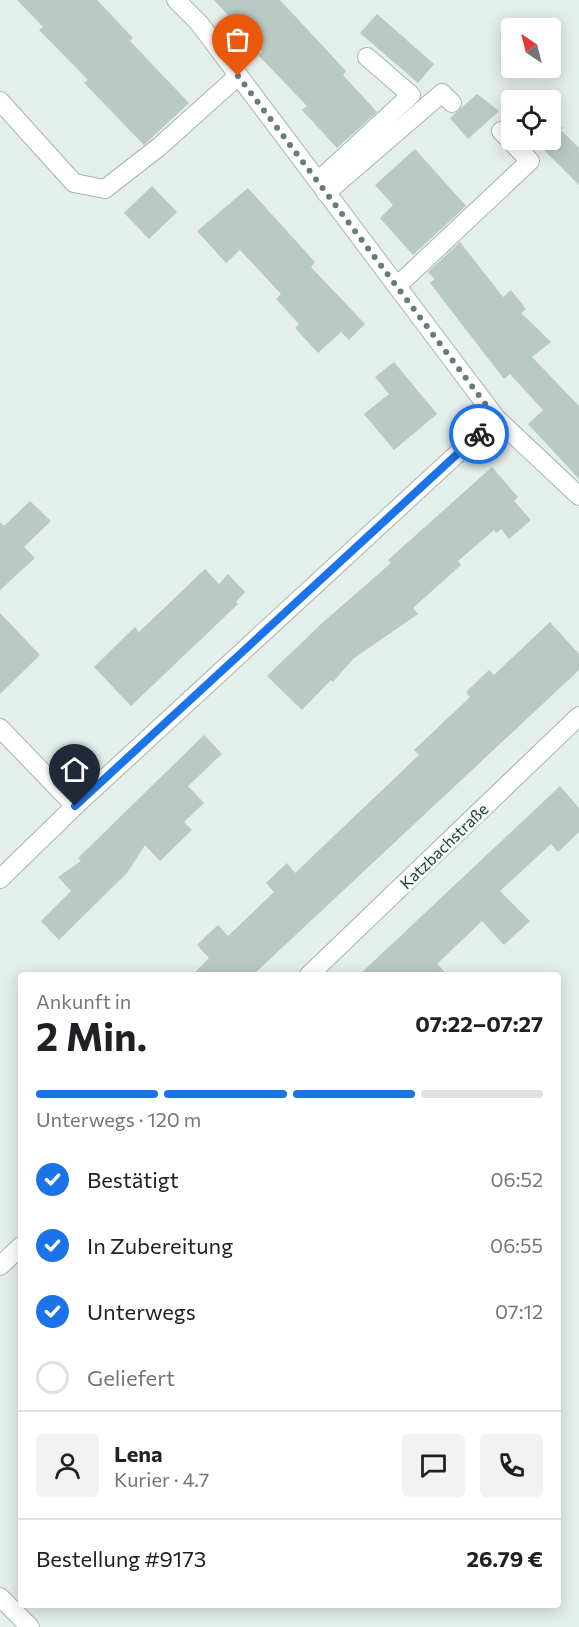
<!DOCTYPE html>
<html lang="de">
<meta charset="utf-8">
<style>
body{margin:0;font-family:Commissioner,sans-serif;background:#f2f2f2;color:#202124;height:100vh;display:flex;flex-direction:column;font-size:22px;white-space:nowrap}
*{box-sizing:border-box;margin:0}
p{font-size:20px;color:#757577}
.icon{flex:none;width:33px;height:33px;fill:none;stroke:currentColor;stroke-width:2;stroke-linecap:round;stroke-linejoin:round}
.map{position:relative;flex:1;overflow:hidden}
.panel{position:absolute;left:18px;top:972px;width:543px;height:636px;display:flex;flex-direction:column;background:#fff;border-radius:6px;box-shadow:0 3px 15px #0003}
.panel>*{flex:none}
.needle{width:39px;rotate:325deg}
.buttons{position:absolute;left:501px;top:18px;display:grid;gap:12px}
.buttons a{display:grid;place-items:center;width:60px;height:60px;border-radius:6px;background:#fff;box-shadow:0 3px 15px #0003;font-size:30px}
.pin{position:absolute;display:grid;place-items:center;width:51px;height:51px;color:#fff;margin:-62px -26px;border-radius:50% 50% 50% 0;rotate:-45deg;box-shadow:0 0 6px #0007}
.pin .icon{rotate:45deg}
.courier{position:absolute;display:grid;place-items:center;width:60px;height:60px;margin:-30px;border:4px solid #1a73e8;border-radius:50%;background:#fff;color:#222;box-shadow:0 2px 8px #0007}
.overview em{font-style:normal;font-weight:700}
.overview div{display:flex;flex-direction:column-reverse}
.overview{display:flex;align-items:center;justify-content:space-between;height:102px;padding:0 18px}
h1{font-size:39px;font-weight:700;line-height:45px}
.bar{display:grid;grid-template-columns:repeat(4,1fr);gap:9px 6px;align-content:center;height:72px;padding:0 18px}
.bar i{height:8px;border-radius:4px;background:#e0e0e0}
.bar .selected{background:#1a73e8}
.bar p{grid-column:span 4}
.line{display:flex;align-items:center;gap:15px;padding:0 18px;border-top:2px solid #e0e0e0}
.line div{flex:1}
.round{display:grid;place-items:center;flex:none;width:63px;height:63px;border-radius:6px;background:#f2f2f2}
ol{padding:0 18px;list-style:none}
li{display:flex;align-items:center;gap:18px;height:66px}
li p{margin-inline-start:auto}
li .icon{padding:6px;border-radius:50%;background:#1a73e8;color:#fff;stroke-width:4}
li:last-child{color:#757577}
li i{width:33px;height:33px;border:3px solid #e0e0e0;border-radius:50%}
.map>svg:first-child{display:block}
.building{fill:#b9c9c4}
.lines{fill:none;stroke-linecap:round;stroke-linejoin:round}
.minor-casing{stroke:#a6b6b3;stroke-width:20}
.minor{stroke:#fff;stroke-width:18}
.done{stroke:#677d79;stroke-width:6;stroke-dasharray:0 10.8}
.route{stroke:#1a73e8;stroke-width:8}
.labels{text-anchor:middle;stroke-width:6;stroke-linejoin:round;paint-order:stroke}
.street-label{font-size:16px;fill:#23403b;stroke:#f5faf8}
</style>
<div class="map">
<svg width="579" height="1627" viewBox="0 0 579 1627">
<rect width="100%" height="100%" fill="#e4eeeb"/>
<g class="building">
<path d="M17,0H97L133,38L130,41L189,103L144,145L84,83L88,80L39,30L43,27Z"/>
<path d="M214,0H280L346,71L343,75L377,112L337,148L302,110L307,106L258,55L262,52Z"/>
<path d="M377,14L434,64L418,83L360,33Z"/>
<path d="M477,94L499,111L468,139L450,118Z"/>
<path d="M550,116L563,128L546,146L540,140H550Z"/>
<path d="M562,131L579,148V185L544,150Z"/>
<path d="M415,149L466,206L413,255L380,218L393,205L375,185Z"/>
<path d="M152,186L177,212L149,239L124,213Z"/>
<path d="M248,188L315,262L311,267L365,324L349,340L341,332L318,353L295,328L299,324L276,299L281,294L240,250L226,263L197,231Z"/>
<path d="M460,242L503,297L511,290L526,309L521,313L551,342L532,357L579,406V479L528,424L543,410L510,374L504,379L430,283L435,279L428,272Z"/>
<path d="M394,362L437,414L394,450L364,414L389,394L375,377Z"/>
<path d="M492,467L518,497L514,501L531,520L509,539L501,529L496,533L494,530L458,561L461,565L413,608L418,614L353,659L333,682L331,680L302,710L267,676L321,624L391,563L388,560Z"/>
<path d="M30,501L51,521L24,547L35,558L0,590V522L4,526Z"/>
<path d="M205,569L219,584L228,574L245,592L236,602L238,604L131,706L94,667L135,627L139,632Z"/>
<path d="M0,613L40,655L0,694Z"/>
<path d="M550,622L579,654V670L253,975H192L209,958L197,945L207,935L218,925L228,936L274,892L266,883L287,863L295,873L419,755L414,750L470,697L466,692L489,670L494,675Z"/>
<path d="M204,735L222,754L188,786L204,803L184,822L192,830L160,861L145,845L127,873L59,940L41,921L71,891L58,877L81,861L78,858Z"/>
<path d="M560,786L579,808V832L558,852L551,844L500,891L530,921L504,945L482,921L437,964L448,975H359Z"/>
</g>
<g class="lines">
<defs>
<g id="minor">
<path d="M176,0L199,23L496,418L579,496"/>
<path d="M0,101L74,183L105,189L160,146L238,76"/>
<path d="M318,181L411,95L367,57"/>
<path d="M326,193L442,93L452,103"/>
<path d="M397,286L530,161L501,131"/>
<path d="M0,728L75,806"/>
<path d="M0,879L75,806L496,418"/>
<path d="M309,975L579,716"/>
<path d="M0,1266L21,1246"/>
<path d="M0,1597L30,1627"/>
</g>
</defs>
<use href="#minor" class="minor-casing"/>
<use href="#minor" class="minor"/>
</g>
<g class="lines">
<path class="done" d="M238,76L496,418L479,434"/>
<path class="route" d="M75,806L479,434"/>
</g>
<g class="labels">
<g class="street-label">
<text transform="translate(444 846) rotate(-44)" y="6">Katzbachstraße</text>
</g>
</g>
</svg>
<div class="buttons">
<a><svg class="needle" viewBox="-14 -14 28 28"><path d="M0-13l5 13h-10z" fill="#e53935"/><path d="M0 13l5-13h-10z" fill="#757577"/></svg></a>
<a><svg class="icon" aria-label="locate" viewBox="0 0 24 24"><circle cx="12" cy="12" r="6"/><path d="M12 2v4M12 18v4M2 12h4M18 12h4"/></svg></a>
</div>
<div class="pin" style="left:238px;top:76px;background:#ea580c"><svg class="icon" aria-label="bag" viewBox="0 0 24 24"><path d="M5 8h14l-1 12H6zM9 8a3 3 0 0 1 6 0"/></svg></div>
<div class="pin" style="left:75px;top:806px;background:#1f2937"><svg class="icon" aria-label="home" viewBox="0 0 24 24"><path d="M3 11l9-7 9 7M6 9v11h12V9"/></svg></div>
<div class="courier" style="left:479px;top:434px"><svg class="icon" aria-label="bike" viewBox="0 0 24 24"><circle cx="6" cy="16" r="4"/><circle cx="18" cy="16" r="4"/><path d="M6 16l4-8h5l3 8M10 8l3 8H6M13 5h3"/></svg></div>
<section class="panel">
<div class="overview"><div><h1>2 Min.</h1><p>Ankunft in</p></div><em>07:22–07:27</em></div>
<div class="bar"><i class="selected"></i><i class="selected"></i><i class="selected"></i><i></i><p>Unterwegs · 120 m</p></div>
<ol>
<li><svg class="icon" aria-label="check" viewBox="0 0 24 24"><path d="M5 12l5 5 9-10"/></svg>Bestätigt<p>06:52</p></li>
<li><svg class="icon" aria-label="check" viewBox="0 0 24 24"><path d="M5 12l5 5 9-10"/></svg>In Zubereitung<p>06:55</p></li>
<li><svg class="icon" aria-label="check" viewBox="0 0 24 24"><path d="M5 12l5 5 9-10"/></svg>Unterwegs<p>07:12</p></li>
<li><i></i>Geliefert</li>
</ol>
<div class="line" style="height:108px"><a class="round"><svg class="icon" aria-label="person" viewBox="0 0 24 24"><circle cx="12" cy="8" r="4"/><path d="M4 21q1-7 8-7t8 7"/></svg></a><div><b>Lena</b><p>Kurier · 4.7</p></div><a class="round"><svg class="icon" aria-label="chat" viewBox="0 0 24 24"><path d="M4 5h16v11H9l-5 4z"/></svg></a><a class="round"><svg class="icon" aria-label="phone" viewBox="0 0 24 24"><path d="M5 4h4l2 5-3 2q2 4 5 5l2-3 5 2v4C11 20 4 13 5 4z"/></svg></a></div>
<div class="line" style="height:78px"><div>Bestellung #9173</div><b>26.79 €</b></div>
</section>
</div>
